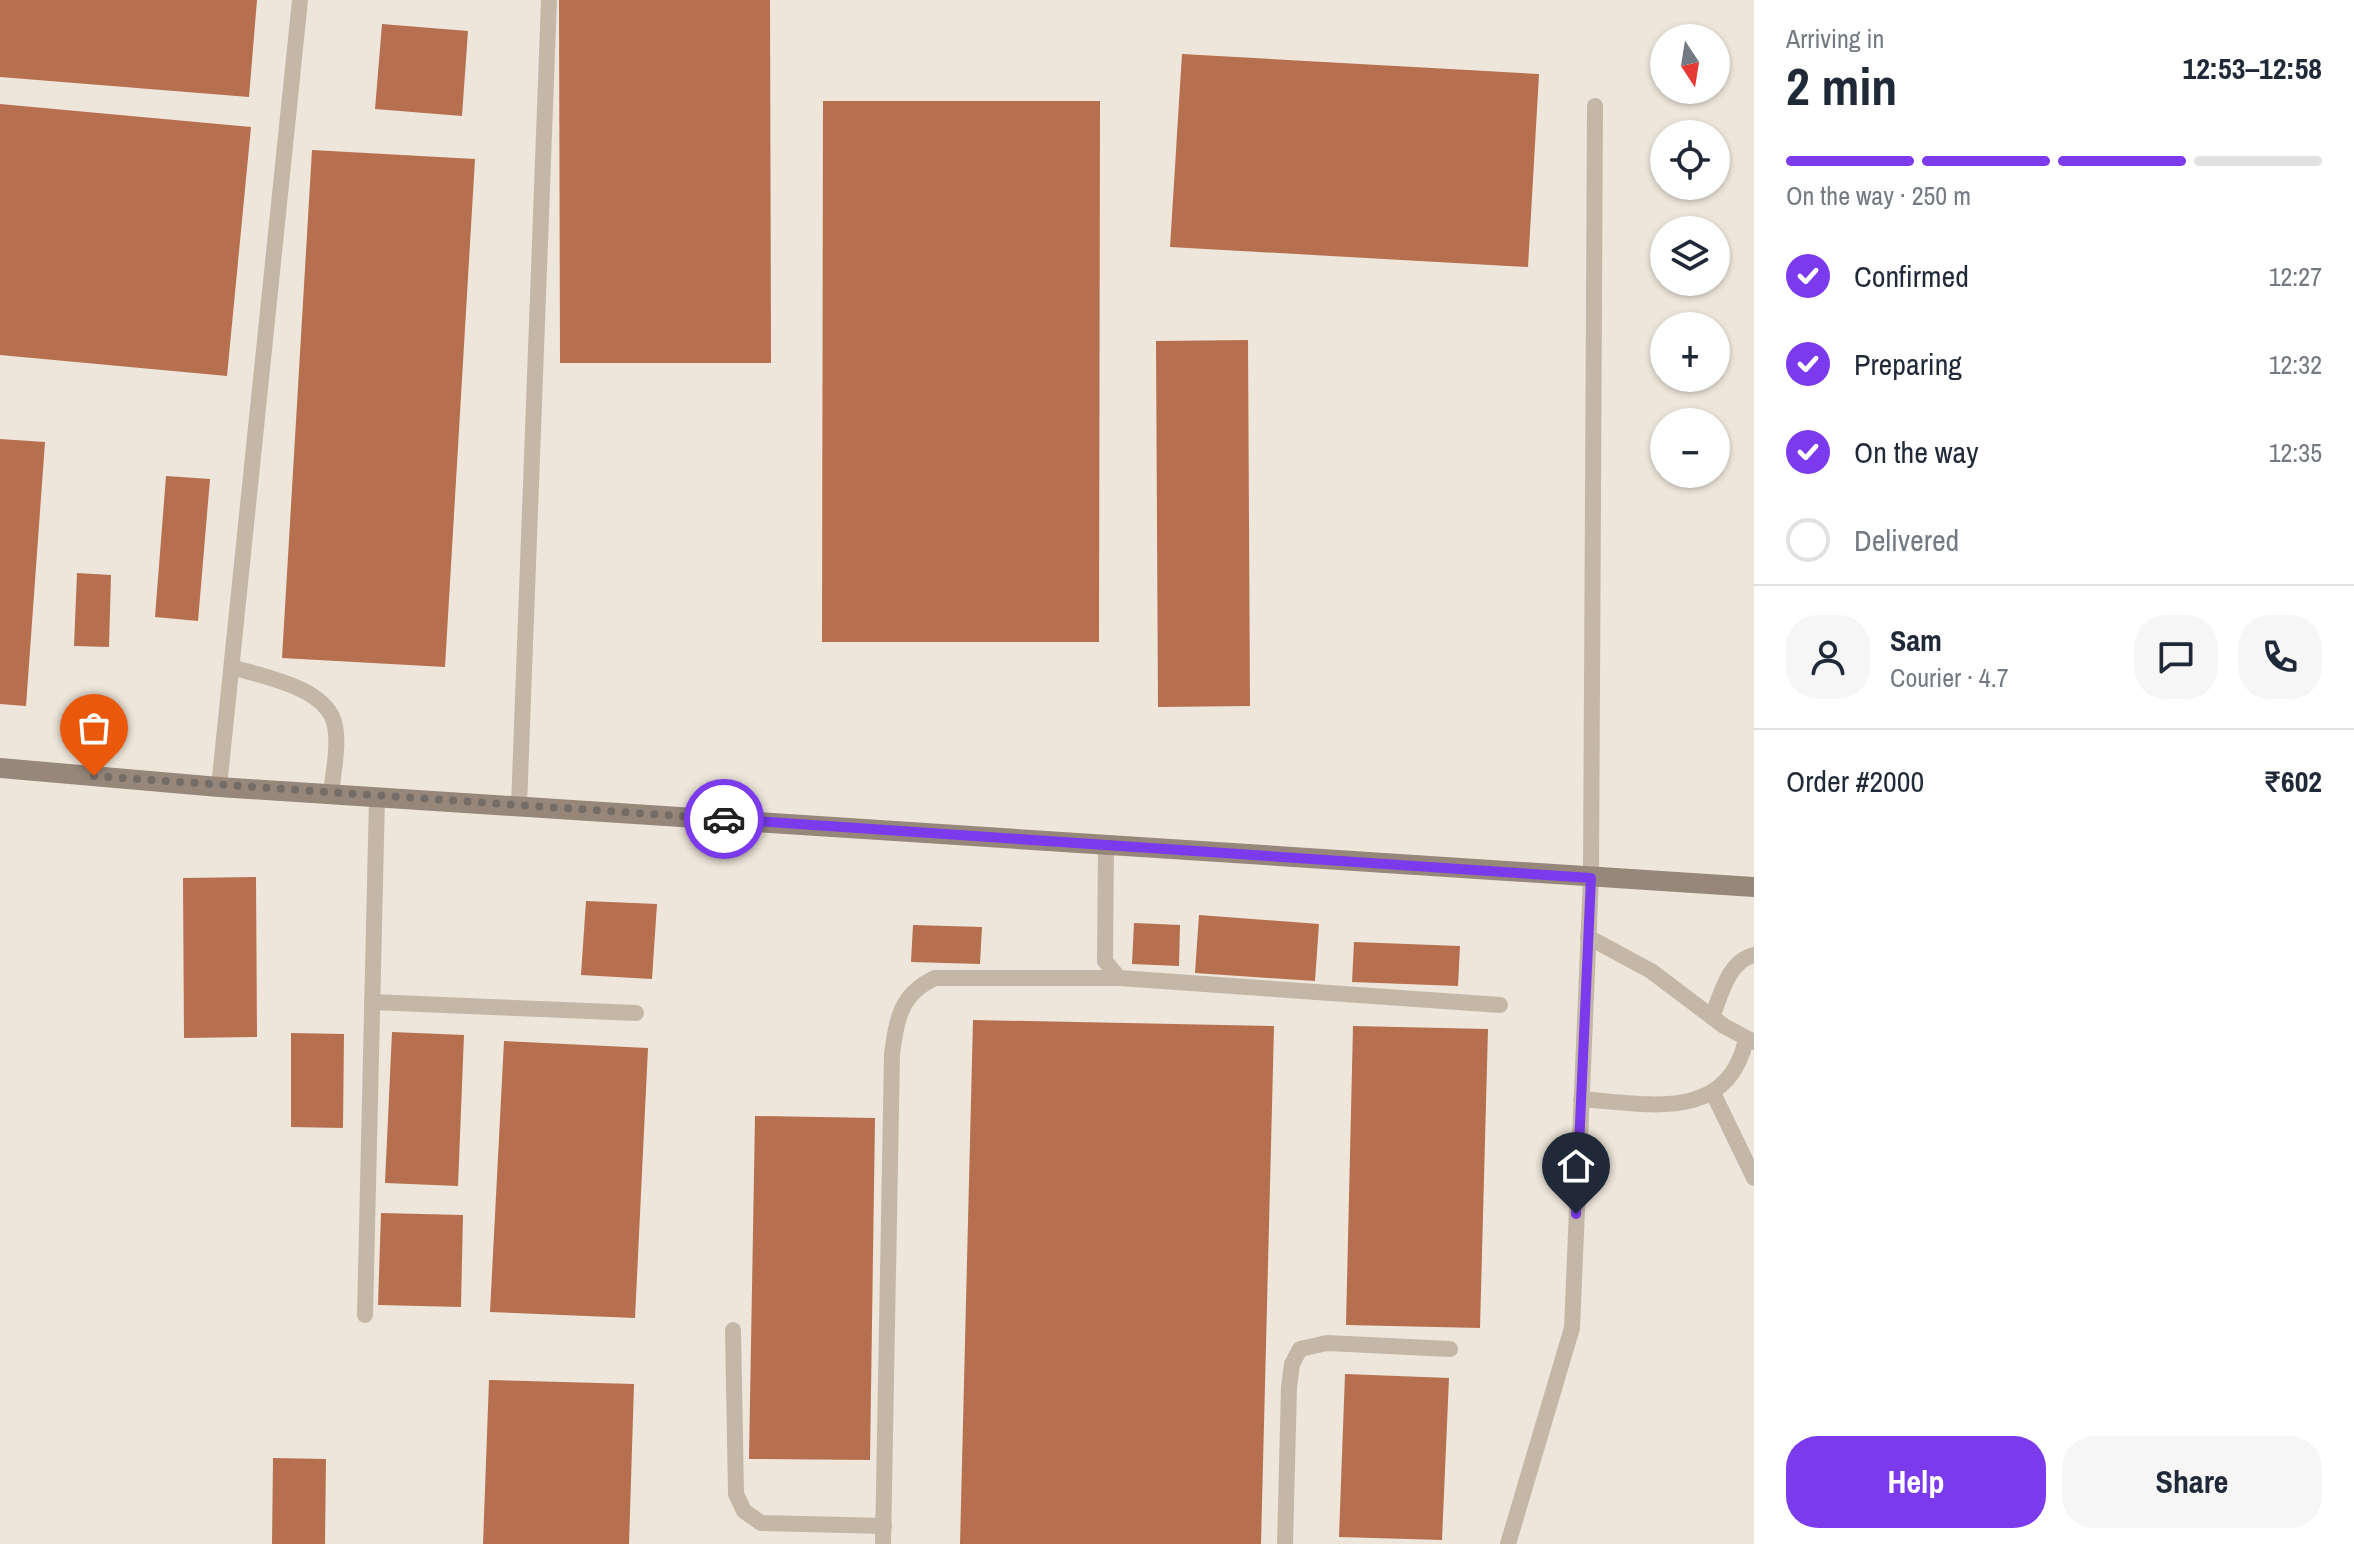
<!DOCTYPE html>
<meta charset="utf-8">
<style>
body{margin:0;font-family:"Archivo Narrow",sans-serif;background:#f6f6f7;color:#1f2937;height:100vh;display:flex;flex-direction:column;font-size:30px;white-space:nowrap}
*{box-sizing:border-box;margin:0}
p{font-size:26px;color:#747a83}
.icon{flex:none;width:44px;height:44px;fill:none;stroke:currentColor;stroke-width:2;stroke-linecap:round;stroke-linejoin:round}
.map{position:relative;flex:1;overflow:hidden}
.panel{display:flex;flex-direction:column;background:#fff;width:600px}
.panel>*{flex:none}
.needle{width:52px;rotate:168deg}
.tools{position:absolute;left:1650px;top:24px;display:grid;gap:16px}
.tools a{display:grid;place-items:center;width:80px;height:80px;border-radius:50%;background:#fff;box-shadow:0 2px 6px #0004;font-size:40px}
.pin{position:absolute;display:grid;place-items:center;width:68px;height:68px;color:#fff;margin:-82px -34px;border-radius:50% 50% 50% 0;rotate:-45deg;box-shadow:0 0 8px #0007}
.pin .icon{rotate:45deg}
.courier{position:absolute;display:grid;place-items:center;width:80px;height:80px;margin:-40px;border:6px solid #7c3aed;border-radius:50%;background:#fff;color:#222;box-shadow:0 2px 10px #0007}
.headline em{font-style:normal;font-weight:700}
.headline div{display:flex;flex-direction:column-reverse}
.headline{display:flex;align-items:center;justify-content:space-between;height:136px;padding:0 32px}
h1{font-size:52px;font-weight:700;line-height:60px}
.bar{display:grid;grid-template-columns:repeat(4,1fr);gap:12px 8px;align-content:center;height:96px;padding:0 32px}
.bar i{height:10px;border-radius:6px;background:#e0e1e3}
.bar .selected{background:#7c3aed}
.bar p{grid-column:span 4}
.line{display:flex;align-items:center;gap:20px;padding:0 32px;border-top:2px solid #e0e1e3}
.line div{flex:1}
.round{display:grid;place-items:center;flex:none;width:84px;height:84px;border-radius:32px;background:#f6f6f7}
ol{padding:0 32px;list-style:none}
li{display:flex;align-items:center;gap:24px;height:88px}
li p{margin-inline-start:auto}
li .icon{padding:8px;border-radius:50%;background:#7c3aed;color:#fff;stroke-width:4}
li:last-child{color:#747a83}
li i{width:44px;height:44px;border:4px solid #e0e1e3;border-radius:50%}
.cta{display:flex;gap:16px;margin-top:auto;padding:16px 32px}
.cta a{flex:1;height:92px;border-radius:32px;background:#7c3aed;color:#fff;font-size:32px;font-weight:700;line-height:92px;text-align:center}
.cta a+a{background:#f6f6f7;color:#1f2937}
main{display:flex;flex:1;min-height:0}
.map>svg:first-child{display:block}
.building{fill:#b67050}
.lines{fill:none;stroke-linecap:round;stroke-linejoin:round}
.lane{stroke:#c4b7a8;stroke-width:16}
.secondary{stroke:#97877a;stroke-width:20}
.done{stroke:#746c66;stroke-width:8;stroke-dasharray:0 14.4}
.route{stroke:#7c3aed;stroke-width:10}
</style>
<main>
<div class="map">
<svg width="1754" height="1544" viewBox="0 0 1754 1544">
<rect width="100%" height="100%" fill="#eee6da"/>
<g class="building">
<path d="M0,0H257L249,97L0,77Z"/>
<path d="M559,0H770L771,363H560Z"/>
<path d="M382,24L468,31L462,116L375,109Z"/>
<path d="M1182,54L1539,74L1528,267L1170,247Z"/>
<path d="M823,101H1100L1099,642H822Z"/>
<path d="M0,104L251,127L227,376L0,355Z"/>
<path d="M312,150L475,159L445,667L282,658Z"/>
<path d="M1248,340L1250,706L1158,707L1156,341Z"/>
<path d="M0,439L45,442L26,706L0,704Z"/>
<path d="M166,476L210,479L198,621L155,617Z"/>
<path d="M77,573L111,575L109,647L74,646Z"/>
<path d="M256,877L257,1037L184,1038L183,878Z"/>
<path d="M586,901L657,904L652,979L581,975Z"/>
<path d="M1199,915L1319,924L1315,981L1195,973Z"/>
<path d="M1134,923L1180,925L1179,966L1132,964Z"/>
<path d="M913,925L982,927L980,964L911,962Z"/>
<path d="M1354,942L1460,946L1458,986L1352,982Z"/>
<path d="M973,1020L1274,1026L1261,1544H960Z"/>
<path d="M1353,1026L1488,1029L1480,1328L1346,1325Z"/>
<path d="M392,1032L464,1035L458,1186L385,1183Z"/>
<path d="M291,1033L344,1034L343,1128L291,1127Z"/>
<path d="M504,1041L648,1048L635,1318L490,1312Z"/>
<path d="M755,1116L875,1118L870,1460L749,1459Z"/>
<path d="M381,1213L463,1215L461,1307L378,1305Z"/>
<path d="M1345,1374L1449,1378L1442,1540L1339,1537Z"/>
<path d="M489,1380L634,1384L629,1544H483Z"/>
<path d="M273,1458L326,1459L325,1544H272Z"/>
</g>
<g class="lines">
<g class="lane">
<path d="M232,667C263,677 328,687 335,726C339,746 333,773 331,794"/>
<path d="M219,787L300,0"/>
<path d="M519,806L549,0"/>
<path d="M1106,845L1105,961L1119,978L1500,1005"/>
<path d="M1588,937L1651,971L1724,1026L1754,1042"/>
<path d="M372,1002L636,1013"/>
<path d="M1712,1017C1721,995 1728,961 1754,955"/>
<path d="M1714,1095L1754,1178"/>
<path d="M1581,1099C1648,1104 1728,1123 1746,1039"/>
<path d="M365,1315L377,797"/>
<path d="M733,1330L736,1494L744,1511L761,1523L884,1526"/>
<path d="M883,1544L892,1054C897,1019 900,994 935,978H1119"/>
<path d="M1285,1544L1289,1387L1292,1364L1300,1349L1327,1343L1450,1349"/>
<path d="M1508,1544L1572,1328L1591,878L1595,106"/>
</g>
<path class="secondary" d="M0,768L219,787L1754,887"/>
</g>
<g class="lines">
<path class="done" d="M94,776L724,819"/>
<path class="route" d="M724,819L1591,878L1576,1214"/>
</g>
</svg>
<div class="tools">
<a><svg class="needle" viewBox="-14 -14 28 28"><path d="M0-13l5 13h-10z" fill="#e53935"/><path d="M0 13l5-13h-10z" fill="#747a83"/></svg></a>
<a><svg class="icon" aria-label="locate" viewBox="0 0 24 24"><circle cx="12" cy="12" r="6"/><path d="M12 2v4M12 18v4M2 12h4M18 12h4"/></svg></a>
<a><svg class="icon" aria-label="layers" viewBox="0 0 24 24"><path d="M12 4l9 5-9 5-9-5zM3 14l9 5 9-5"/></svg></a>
<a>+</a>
<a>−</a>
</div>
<div class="pin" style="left:94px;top:776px;background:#ea580c"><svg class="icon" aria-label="bag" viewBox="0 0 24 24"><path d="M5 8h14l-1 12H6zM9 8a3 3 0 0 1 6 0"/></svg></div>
<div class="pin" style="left:1576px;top:1214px;background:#1f2937"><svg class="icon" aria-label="home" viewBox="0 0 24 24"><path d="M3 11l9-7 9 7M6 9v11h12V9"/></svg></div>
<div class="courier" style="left:724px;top:819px"><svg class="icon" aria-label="car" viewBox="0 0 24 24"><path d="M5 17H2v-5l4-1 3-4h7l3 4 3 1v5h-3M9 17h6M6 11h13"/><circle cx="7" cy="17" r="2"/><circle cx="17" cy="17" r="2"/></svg></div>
</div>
<section class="panel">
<div class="headline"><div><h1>2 min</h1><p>Arriving in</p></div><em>12:53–12:58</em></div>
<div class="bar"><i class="selected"></i><i class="selected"></i><i class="selected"></i><i></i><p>On the way · 250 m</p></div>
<ol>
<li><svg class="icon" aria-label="check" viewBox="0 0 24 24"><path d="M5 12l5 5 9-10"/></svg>Confirmed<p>12:27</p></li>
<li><svg class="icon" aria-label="check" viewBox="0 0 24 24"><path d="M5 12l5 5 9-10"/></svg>Preparing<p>12:32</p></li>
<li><svg class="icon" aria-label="check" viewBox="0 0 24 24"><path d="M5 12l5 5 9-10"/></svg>On the way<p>12:35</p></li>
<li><i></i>Delivered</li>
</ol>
<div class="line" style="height:144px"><a class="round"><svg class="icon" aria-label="person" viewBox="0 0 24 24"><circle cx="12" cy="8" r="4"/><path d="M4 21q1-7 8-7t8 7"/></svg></a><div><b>Sam</b><p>Courier · 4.7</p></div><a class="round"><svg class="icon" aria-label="chat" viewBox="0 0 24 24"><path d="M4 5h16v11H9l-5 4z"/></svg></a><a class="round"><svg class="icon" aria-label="phone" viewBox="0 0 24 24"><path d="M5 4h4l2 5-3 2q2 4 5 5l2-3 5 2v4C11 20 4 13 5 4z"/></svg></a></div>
<div class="line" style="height:104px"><div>Order #2000</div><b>₹602</b></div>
<div class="cta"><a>Help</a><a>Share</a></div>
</section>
</main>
